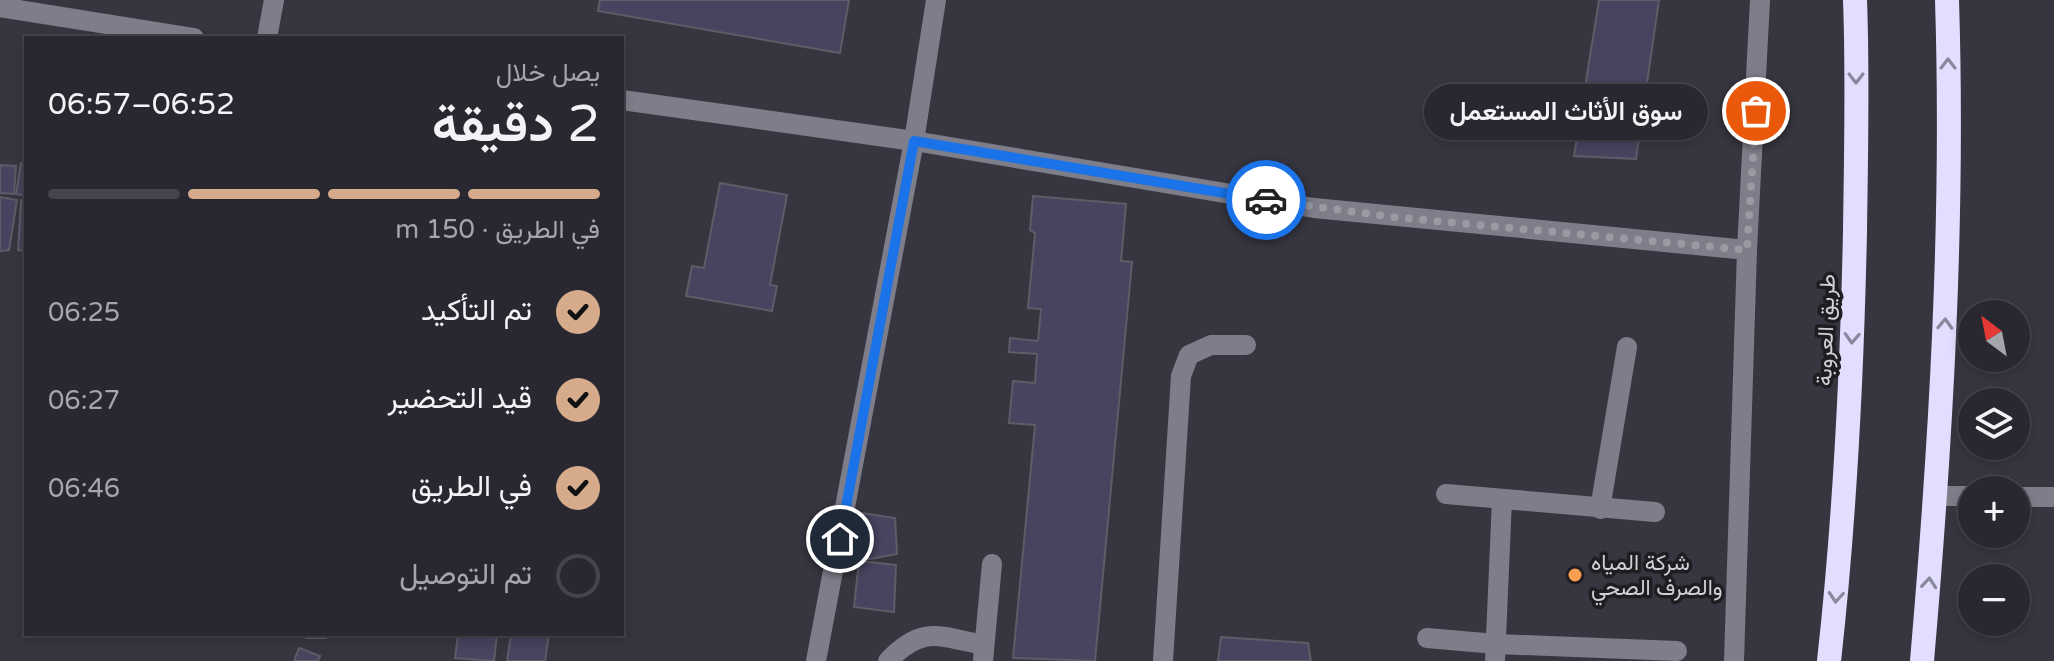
<!DOCTYPE html>
<html lang="ar">
<meta charset="utf-8">
<style>
body{margin:0;font-family:"Varela Round",Vazirmatn,sans-serif;background:#35343c;color:#f1f3f6;direction:rtl;height:100vh;display:flex;flex-direction:column;font-size:30px;white-space:nowrap}
*{box-sizing:border-box;margin:0}
p{font-size:26px;color:#a5a6ab}
.icon{flex:none;width:44px;height:44px;fill:none;stroke:currentColor;stroke-width:2;stroke-linecap:round;stroke-linejoin:round}
.map{position:relative;flex:1;overflow:hidden;direction:ltr}
.details{position:absolute;left:24px;top:36px;width:600px;height:600px;display:flex;flex-direction:column;background:#292830;border-radius:0px;box-shadow:0 4px 12px #0003,0 0 0 2px #45444c;direction:rtl}
.details>*{flex:none}
.needle{width:52px;rotate:328deg}
.tools{position:absolute;left:1958px;top:300px;display:grid;gap:16px}
.tools a{display:grid;place-items:center;width:72px;height:72px;border-radius:50%;background:#292830;box-shadow:0 4px 12px #0003,0 0 0 2px #45444c;font-size:40px}
.pin{position:absolute;display:grid;place-items:center;width:68px;height:68px;color:#fff;margin:-34px;border:4px solid #fff;border-radius:50%;box-shadow:0 2px 8px #0007}
.courier{position:absolute;display:grid;place-items:center;width:80px;height:80px;margin:-40px;border:6px solid #1a73e8;border-radius:50%;background:#fff;color:#222;box-shadow:0 2px 10px #0007}
.bubble{position:absolute;height:56px;border-radius:28px;background:#292830;box-shadow:0 4px 12px #0003,0 0 0 2px #45444c;font-size:26px;font-weight:600;line-height:56px;text-align:center;direction:rtl}
.head em{font-style:normal;font-weight:600}
.head div{display:flex;flex-direction:column-reverse}
.head{display:flex;align-items:center;justify-content:space-between;height:136px;padding:0 24px}
h1{font-size:52px;font-weight:600;line-height:60px}
.bar{display:grid;grid-template-columns:repeat(4,1fr);gap:12px 8px;align-content:center;height:96px;padding:0 24px}
.bar i{height:10px;border-radius:6px;background:#45444c}
.bar .current{background:#d6ab8b}
.bar p{grid-column:span 4}
ol{padding:0 24px;list-style:none}
li{display:flex;align-items:center;gap:24px;height:88px}
li p{margin-inline-start:auto}
li .icon{padding:8px;border-radius:50%;background:#d6ab8b;color:#111;stroke-width:4}
li:last-child{color:#a5a6ab}
li i{width:44px;height:44px;border:4px solid #45444c;border-radius:50%}
.map>svg:first-child{display:block}
.building{fill:#46445e;stroke:#5d5c67;stroke-width:2}
.lines{fill:none;stroke-linecap:round;stroke-linejoin:round}
.minor{stroke:#7e7e8b;stroke-width:20}
.highway{stroke:#e1deff;stroke-width:24}
.oneway{stroke:#89889c}
.done{stroke:#9a9aa2;stroke-width:8;stroke-dasharray:0 14.4}
.route{stroke:#1a73e8;stroke-width:10}
.poi-dot{fill:#fa9f4f;stroke:#1e1e22;stroke-width:3}
.labels{text-anchor:middle;stroke-width:7;stroke-linejoin:round;paint-order:stroke}
.street-label{font-size:22px;fill:#d0d0d6;stroke:#1e1e22}
.poi-label{font-size:22px;fill:#d0d0d6;stroke:#1e1e22;text-anchor:start}
</style>
<div class="map">
<svg width="2054" height="661" viewBox="0 0 2054 661">
<rect width="100%" height="100%" fill="#373640"/>
<g class="building">
<path d="M600,0H849L840,53L598,11Z"/>
<path d="M1599,0H1659L1636,159L1574,156Z"/>
<path d="M21,163L26,164V196L16,194Z"/>
<path d="M0,165L16,166L14,194L0,193Z"/>
<path d="M720,183L787,195L770,285L777,286L772,311L686,296L692,266L704,268Z"/>
<path d="M1033,196L1126,204L1121,261L1132,262L1095,661L1013,658L1035,425L1009,423L1013,381L1035,383L1037,354L1009,352L1010,338L1038,341L1041,309L1028,308L1035,233L1030,230Z"/>
<path d="M0,197L17,200L9,250L0,251Z"/>
<path d="M21,200H26V251L18,250Z"/>
<path d="M862,513L895,518L897,554L859,561Z"/>
<path d="M859,561L896,565L894,612L854,607Z"/>
<rect x="306" y="634" width="20" height="4"/>
<path d="M458,634H497L494,661L455,658Z"/>
<path d="M511,634H549L545,661H507Z"/>
<path d="M1221,637L1308,643L1311,661H1218Z"/>
<path d="M299,648L320,656L318,661H294Z"/>
</g>
<g class="lines">
<g class="minor">
<path d="M0,7L194,38"/>
<path d="M267,38L274,0"/>
<path d="M622,100L914,141L1314,208L1747,250"/>
<path d="M1446,494L1655,512"/>
<path d="M1936,496H1972"/>
<path d="M2016,497H2054"/>
<path d="M1600,509L1627,347"/>
<path d="M1427,638L1496,644L1677,651"/>
<path d="M816,661L914,141L936,0"/>
<path d="M888,661C923,624 940,637 984,645"/>
<path d="M983,661L992,564"/>
<path d="M1163,661L1181,376L1189,355L1211,345H1246"/>
<path d="M1495,661L1502,499"/>
<path d="M1734,661L1747,250L1760,0"/>
</g>
<g class="highway">
<path d="M1829,661C1845,518 1852,374 1855,231C1856,154 1858,77 1855,0"/>
<path d="M1922,661C1941,441 1954,221 1947,0"/>
</g>
</g>
<defs><path id="oneway-chevron" d="M-2-3.5L2.5 0L-2 3.5" fill="none" stroke-width="1.6" stroke-linecap="round" stroke-linejoin="round" transform="scale(2)"/></defs>
<g class="oneway">
<use href="#oneway-chevron" transform="translate(1948 64) rotate(-90)"/>
<use href="#oneway-chevron" transform="translate(1856 78) rotate(90)"/>
<use href="#oneway-chevron" transform="translate(1945 324) rotate(-88)"/>
<use href="#oneway-chevron" transform="translate(1852 338) rotate(93)"/>
<use href="#oneway-chevron" transform="translate(1929 583) rotate(-85)"/>
<use href="#oneway-chevron" transform="translate(1836 597) rotate(94)"/>
</g>
<g class="lines">
<path class="done" d="M1266,200L1393,217L1747,250L1756,111"/>
<path class="route" d="M840,539L914,141L1266,200"/>
</g>
<circle class="poi-dot" cx="1575" cy="575" r="8"/>
<g class="labels">
<g class="street-label">
<text transform="translate(1825 330) rotate(-88)" y="8">طريق العروبة</text>
</g>
<g class="poi-label">
<text x="1591" y="570">شركة المياه<tspan x="1591" dy="25">والصرف الصحي</tspan></text>
</g>
</g>
</svg>
<div class="tools">
<a><svg class="needle" viewBox="-14 -14 28 28"><path d="M0-13l5 13h-10z" fill="#e53935"/><path d="M0 13l5-13h-10z" fill="#a5a6ab"/></svg></a>
<a><svg class="icon" aria-label="layers" viewBox="0 0 24 24"><path d="M12 4l9 5-9 5-9-5zM3 14l9 5 9-5"/></svg></a>
<a>+</a>
<a>−</a>
</div>
<div class="pin" style="left:1756px;top:111px;background:#ea580c"><svg class="icon" aria-label="bag" viewBox="0 0 24 24"><path d="M5 8h14l-1 12H6zM9 8a3 3 0 0 1 6 0"/></svg></div>
<div class="pin" style="left:840px;top:539px;background:#1f2937"><svg class="icon" aria-label="home" viewBox="0 0 24 24"><path d="M3 11l9-7 9 7M6 9v11h12V9"/></svg></div>
<div class="courier" style="left:1266px;top:200px"><svg class="icon" aria-label="car" viewBox="0 0 24 24"><path d="M5 17H2v-5l4-1 3-4h7l3 4 3 1v5h-3M9 17h6M6 11h13"/><circle cx="7" cy="17" r="2"/><circle cx="17" cy="17" r="2"/></svg></div>
<div class="bubble" style="left:1424px;top:84px;width:284px">سوق الأثاث المستعمل</div>
<section class="details">
<div class="head"><div><h1>2 دقيقة</h1><p>يصل خلال</p></div><em>06:52–06:57</em></div>
<div class="bar"><i class="current"></i><i class="current"></i><i class="current"></i><i></i><p>في الطريق · 150 m</p></div>
<ol>
<li><svg class="icon" aria-label="check" viewBox="0 0 24 24"><path d="M5 12l5 5 9-10"/></svg>تم التأكيد<p>06:25</p></li>
<li><svg class="icon" aria-label="check" viewBox="0 0 24 24"><path d="M5 12l5 5 9-10"/></svg>قيد التحضير<p>06:27</p></li>
<li><svg class="icon" aria-label="check" viewBox="0 0 24 24"><path d="M5 12l5 5 9-10"/></svg>في الطريق<p>06:46</p></li>
<li><i></i>تم التوصيل</li>
</ol>
</section>
</div>
